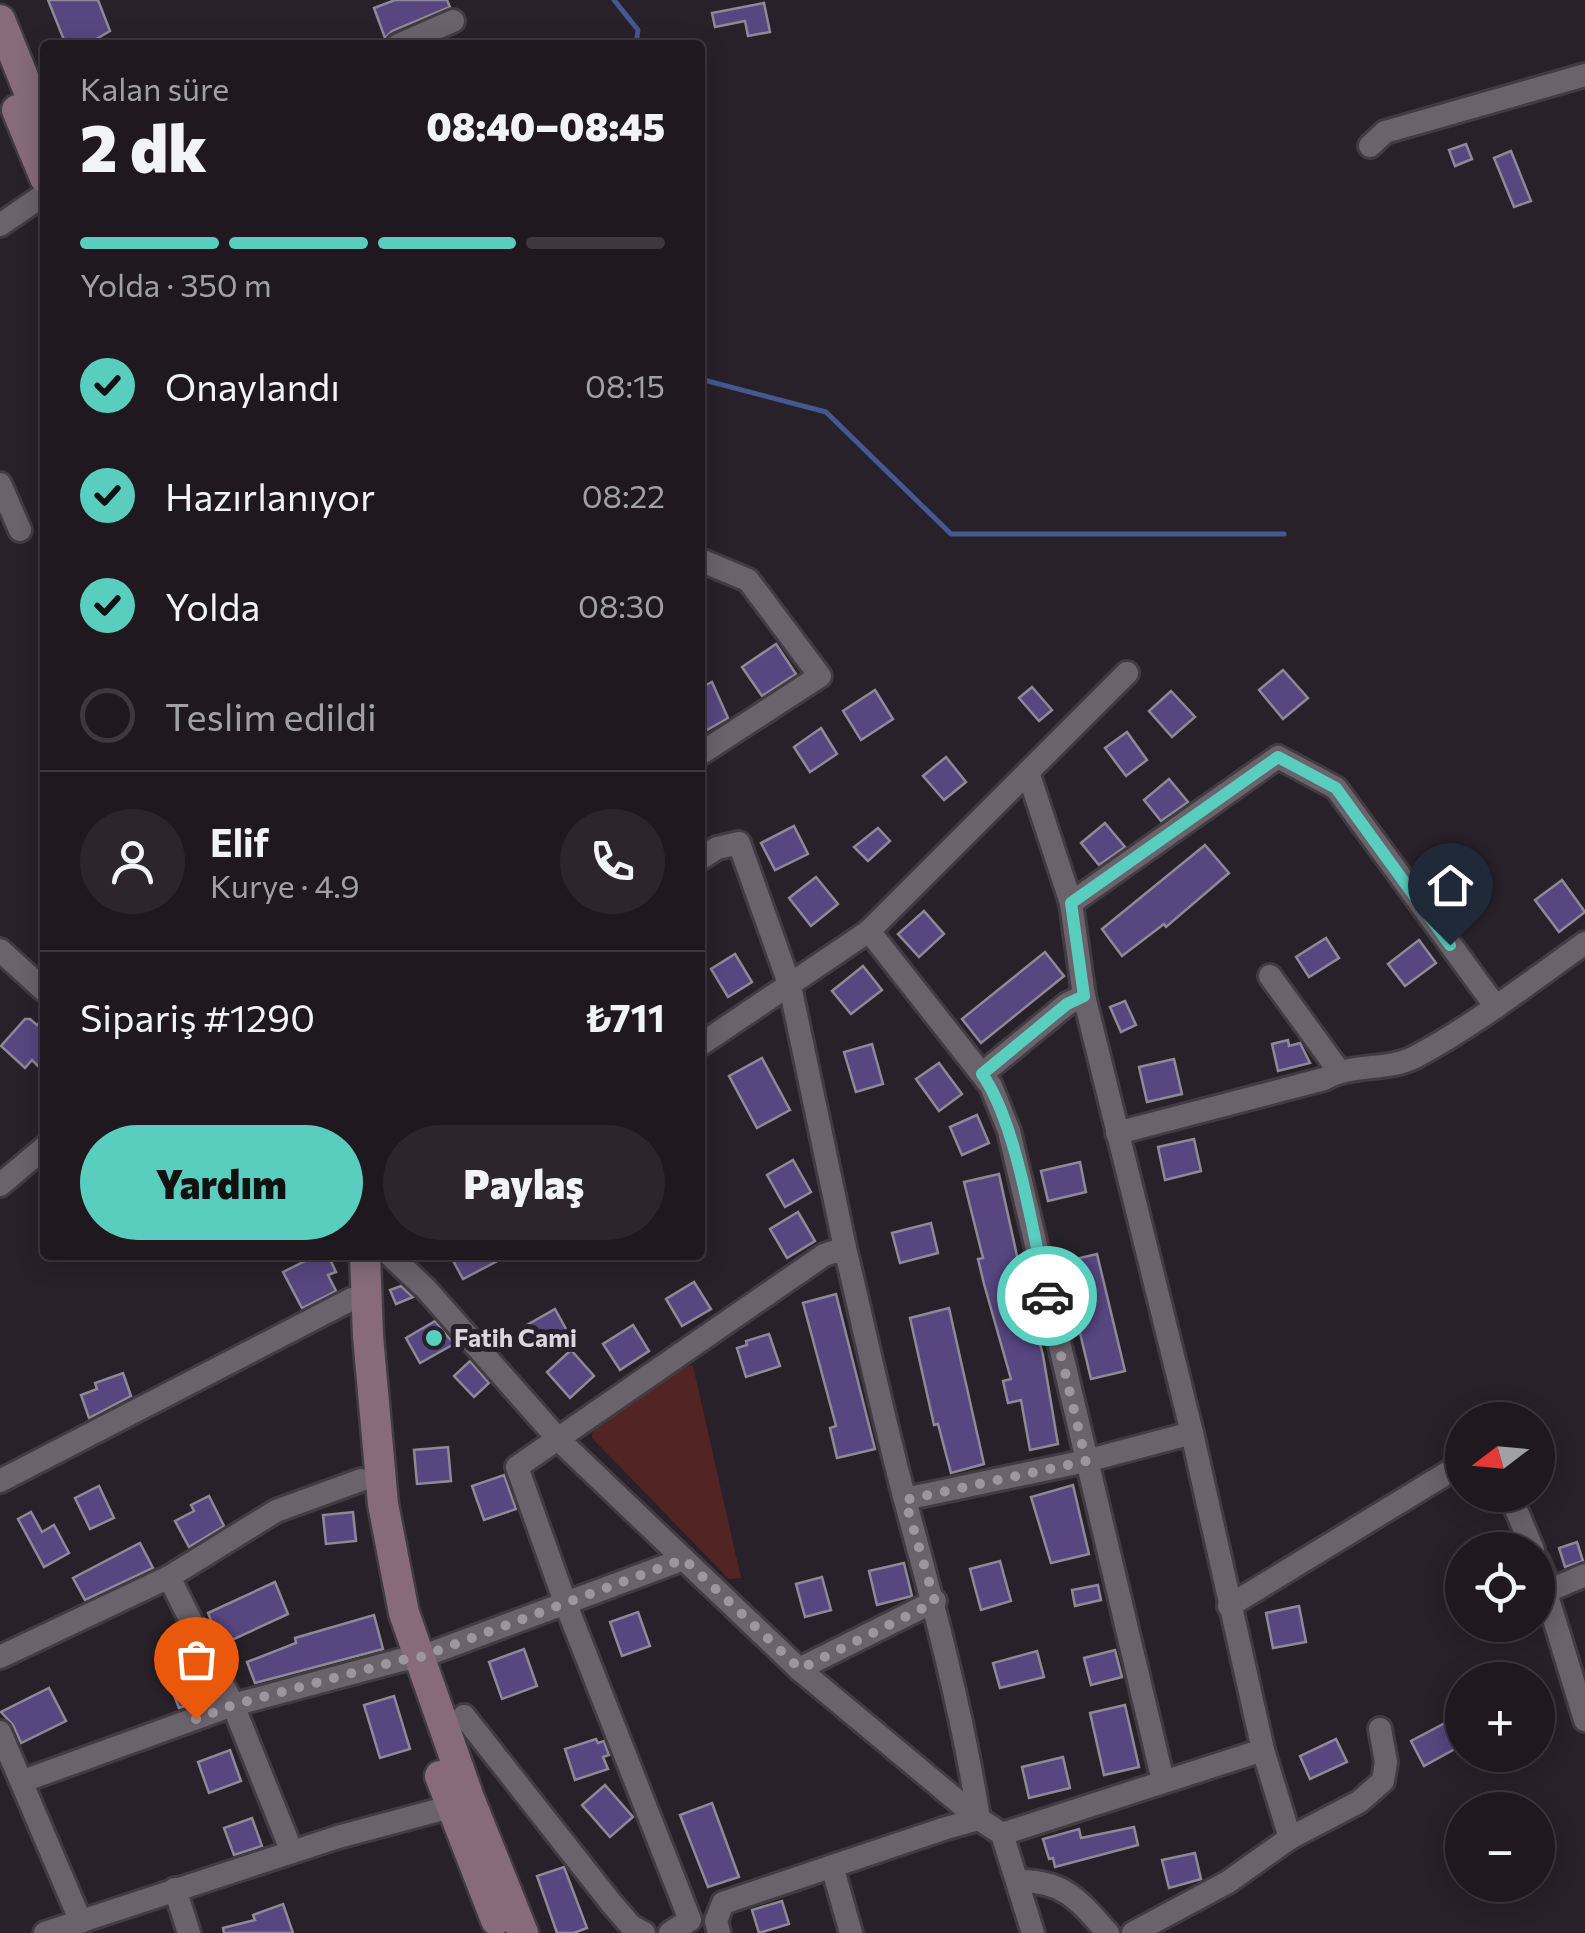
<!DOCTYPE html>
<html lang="tr">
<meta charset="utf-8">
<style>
body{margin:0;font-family:Commissioner,sans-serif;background:#2c262c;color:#f1f3f6;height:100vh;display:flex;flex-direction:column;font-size:38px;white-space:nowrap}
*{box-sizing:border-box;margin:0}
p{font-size:32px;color:#a1a0a4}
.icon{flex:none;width:55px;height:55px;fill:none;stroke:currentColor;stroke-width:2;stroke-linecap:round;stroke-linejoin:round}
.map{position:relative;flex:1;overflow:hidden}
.panel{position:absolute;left:40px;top:40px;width:665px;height:1220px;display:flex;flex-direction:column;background:#1f191f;border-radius:10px;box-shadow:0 5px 25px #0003,0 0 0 2px #3c383d}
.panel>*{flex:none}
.needle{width:65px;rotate:254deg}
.tools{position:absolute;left:1445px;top:1402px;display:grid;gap:20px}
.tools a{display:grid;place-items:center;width:110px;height:110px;border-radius:50%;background:#1f191f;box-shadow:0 5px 25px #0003,0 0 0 2px #3c383d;font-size:50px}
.pin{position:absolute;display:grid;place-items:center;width:85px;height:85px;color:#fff;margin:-102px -42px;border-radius:50% 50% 50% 0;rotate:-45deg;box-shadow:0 0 10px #0007}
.pin .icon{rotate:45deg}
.courier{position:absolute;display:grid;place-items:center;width:100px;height:100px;margin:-50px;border:8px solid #59cebe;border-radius:50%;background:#fff;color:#222;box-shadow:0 2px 12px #0007}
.summary em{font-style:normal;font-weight:800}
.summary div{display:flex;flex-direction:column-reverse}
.summary{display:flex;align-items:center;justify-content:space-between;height:170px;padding:0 40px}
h1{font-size:65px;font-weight:800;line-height:75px}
.bar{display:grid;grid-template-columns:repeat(4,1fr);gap:15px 10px;align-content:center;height:120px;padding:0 40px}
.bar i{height:12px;border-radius:8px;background:#3c383d}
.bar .on{background:#59cebe}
.bar p{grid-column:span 4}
.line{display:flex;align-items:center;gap:25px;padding:0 40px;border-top:2px solid #3c383d}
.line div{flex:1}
.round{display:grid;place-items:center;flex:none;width:105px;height:105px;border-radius:52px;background:#2c262c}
ol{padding:0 40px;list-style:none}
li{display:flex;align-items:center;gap:30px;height:110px}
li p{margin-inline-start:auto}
li .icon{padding:10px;border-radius:50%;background:#59cebe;color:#111;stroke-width:4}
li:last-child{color:#a1a0a4}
li i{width:55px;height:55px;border:5px solid #3c383d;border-radius:50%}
.action{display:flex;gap:20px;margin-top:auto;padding:20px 40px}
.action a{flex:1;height:115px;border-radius:60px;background:#59cebe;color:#111;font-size:40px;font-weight:800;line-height:115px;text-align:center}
.action a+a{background:#2c262c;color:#f1f3f6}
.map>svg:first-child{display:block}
.green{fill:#532424}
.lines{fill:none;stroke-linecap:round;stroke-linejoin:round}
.stream{stroke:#445891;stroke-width:5}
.building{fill:#584681;stroke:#8d8a96;stroke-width:2.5}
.street-casing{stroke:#413c42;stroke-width:28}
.secondary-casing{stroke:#413c42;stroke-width:35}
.street{stroke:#6b636c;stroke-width:22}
.secondary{stroke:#876b7b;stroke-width:30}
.done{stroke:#9d979d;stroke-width:10;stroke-dasharray:0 18}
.route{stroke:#59cebe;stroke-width:12}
.poi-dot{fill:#59cebe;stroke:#292129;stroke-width:4}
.labels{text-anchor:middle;stroke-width:10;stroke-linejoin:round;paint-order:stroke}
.poi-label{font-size:25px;font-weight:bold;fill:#dbd6dc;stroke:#292129;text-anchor:start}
</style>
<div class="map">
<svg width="1585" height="1933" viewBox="0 0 1585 1933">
<rect width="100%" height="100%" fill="#292129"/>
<path class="green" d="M682,1365L693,1366L741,1578L729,1579L592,1438L593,1427Z"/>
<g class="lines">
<g class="stream">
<path d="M614,0L638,30L636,45"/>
<path d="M700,379L826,412L951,534H1284"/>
</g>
</g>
<g class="building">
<path d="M48,0H98L110,31L86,45H66Z"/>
<path d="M395,0H447L450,7L392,31L385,38L374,8Z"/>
<path d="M764,3L770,32L748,36L745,21L715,27L712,13Z"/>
<path d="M1466,144L1472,159L1455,166L1449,150Z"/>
<path d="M1511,151L1531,201L1514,207L1494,158Z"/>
<path d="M776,644L796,674L762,696L742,667Z"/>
<path d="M1283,670L1308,698L1283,719L1259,690Z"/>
<path d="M712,682L728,718L700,734V688Z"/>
<path d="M1032,687L1052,710L1039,721L1019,698Z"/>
<path d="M875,690L893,719L861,740L843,711Z"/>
<path d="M1171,691L1195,717L1172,737L1149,711Z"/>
<path d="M821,728L837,754L810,772L794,747Z"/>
<path d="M1127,732L1147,760L1126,776L1105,748Z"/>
<path d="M946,757L966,782L944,800L923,776Z"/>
<path d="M1169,779L1188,802L1161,821L1144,800Z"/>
<path d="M1105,823L1125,847L1099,865L1081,843Z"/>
<path d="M794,826L808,854L775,870L761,843Z"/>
<path d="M878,828L890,841L868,861L854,847Z"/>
<path d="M1205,845L1229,873L1166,927L1164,924L1122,956L1102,929Z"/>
<path d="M816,877L838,904L811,926L789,898Z"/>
<path d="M1562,880L1585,912L1559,932L1535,900Z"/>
<path d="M924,911L944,934L919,957L898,934Z"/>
<path d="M1326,938L1339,958L1309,977L1296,957Z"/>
<path d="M1419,940L1436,963L1405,986L1388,964Z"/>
<path d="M1045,952L1064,976L981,1043L962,1019Z"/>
<path d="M735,954L752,982L728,997L711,969Z"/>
<path d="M863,966L882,990L851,1014L832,991Z"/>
<path d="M1125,1001L1136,1025L1121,1032L1110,1007Z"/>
<path d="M45,1017V1073L32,1060L25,1068L1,1046L25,1019H30L37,1025Z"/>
<path d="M1288,1040L1289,1046L1300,1043L1310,1063L1278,1071L1272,1044Z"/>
<path d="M872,1044L883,1084L856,1092L844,1052Z"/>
<path d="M762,1058L790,1110L757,1128L729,1076Z"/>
<path d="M1174,1059L1182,1094L1147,1102L1139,1067Z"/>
<path d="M939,1063L962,1094L939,1111L916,1079Z"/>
<path d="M977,1115L989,1143L962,1155L950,1127Z"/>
<path d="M1194,1139L1201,1171L1165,1180L1158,1147Z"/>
<path d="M793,1160L811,1192L785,1207L767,1175Z"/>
<path d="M1080,1162L1086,1192L1048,1201L1041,1171Z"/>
<path d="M999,1174L1034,1333L1037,1332L1043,1355L1058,1444L1030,1450L1021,1400L1008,1403L1003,1381L1011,1379L984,1284L978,1259L983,1258L964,1182Z"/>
<path d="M798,1212L815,1241L787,1258L770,1229Z"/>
<path d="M931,1223L938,1253L900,1263L892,1233Z"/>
<path d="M1097,1254L1125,1371L1091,1379L1063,1262Z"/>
<path d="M317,1255H328L336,1272L328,1275L336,1291L302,1308L283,1272Z"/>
<path d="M450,1255H509L463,1279Z"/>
<path d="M694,1282L711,1309L682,1326L666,1299Z"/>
<path d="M401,1286L413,1297L396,1304L390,1290Z"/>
<path d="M836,1294L875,1449L837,1458L830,1428L836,1426L803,1303Z"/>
<path d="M949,1308L984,1464L951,1473L938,1424L934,1425L910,1318Z"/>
<path d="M555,1309L566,1329L531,1348L520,1329Z"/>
<path d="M435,1321L454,1344L420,1363L406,1338Z"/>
<path d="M633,1325L649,1351L620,1370L603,1344Z"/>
<path d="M769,1334L780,1366L746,1377L737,1348L747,1345L746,1341Z"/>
<path d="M571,1350L594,1376L570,1398L547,1372Z"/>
<path d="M470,1361L489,1383L474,1397L454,1376Z"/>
<path d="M123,1373L131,1396L89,1418L81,1395L97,1389L95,1383Z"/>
<path d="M448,1447L451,1481L417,1484L414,1450Z"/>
<path d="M504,1475L516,1509L484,1520L472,1486Z"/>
<path d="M1073,1485L1089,1554L1051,1563L1031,1497Z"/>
<path d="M99,1486L114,1518L90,1529L75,1498Z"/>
<path d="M209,1496L224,1526L189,1547L175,1521L194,1511L191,1505Z"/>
<path d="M31,1512L42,1532L54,1525L69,1553L44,1567L18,1519Z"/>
<path d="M353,1512L356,1541L326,1544L323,1515Z"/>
<path d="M1577,1542L1583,1561L1565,1567L1559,1548Z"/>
<path d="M140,1543L153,1568L85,1600L73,1578Z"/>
<path d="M1000,1561L1011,1601L981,1610L970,1569Z"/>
<path d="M904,1563L912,1596L877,1605L869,1571Z"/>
<path d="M822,1577L831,1610L805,1617L796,1584Z"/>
<path d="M275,1582L288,1614L221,1645L208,1613Z"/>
<path d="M1098,1585L1101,1600L1075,1606L1072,1590Z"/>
<path d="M1299,1606L1306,1642L1273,1648L1266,1613Z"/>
<path d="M638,1612L650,1646L622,1656L610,1622Z"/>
<path d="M374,1615L383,1649L255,1683L247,1662L296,1643L295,1638Z"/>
<path d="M524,1649L537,1686L502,1699L489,1662Z"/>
<path d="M1115,1650L1122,1677L1091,1685L1084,1658Z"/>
<path d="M1037,1651L1044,1677L1000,1688L993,1663Z"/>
<path d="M202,1679L209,1698L179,1708L172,1690Z"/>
<path d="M49,1688L66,1721L21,1743L13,1725L1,1712Z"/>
<path d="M394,1696L410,1749L380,1758L364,1705Z"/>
<path d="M1125,1705L1139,1767L1104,1775L1090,1713Z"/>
<path d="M1449,1721L1462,1745L1424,1766L1411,1741Z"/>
<path d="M596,1739L598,1743L604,1741L609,1755L603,1757L608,1769L575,1780L565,1749Z"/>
<path d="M1336,1739L1347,1762L1310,1779L1300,1756Z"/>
<path d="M230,1750L241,1781L209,1793L198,1762Z"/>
<path d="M1063,1757L1070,1788L1029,1798L1022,1767Z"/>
<path d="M605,1785L633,1817L610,1837L582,1805Z"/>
<path d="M712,1803L739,1877L708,1887L680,1815Z"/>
<path d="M252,1818L262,1846L234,1855L224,1828Z"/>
<path d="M1134,1827L1138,1845L1055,1867L1053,1858L1049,1859L1043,1839L1079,1829L1081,1838Z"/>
<path d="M1195,1853L1201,1879L1169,1888L1162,1860Z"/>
<path d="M564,1867L587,1928L574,1933H557L537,1876Z"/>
<path d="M782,1901L789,1924L759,1933L752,1910Z"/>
<path d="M283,1904L293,1933H224L223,1928L255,1920L253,1915Z"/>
</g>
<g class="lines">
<defs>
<g id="street">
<path d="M398,45L453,21"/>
<path d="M1370,146L1385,132L1585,75"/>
<path d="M0,225L45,194"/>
<path d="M0,484L20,530"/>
<path d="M700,560L748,580L820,676L700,754"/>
<path d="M1028,772L1071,903L1084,996L1192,1433L1263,1750L1290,1838"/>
<path d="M700,859L717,848L739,843L790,986L845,1248"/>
<path d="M1071,903L1278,757L1336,788L1496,1007"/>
<path d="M869,931L991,1086L1009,1131L1163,1781"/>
<path d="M0,950L45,991"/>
<path d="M1270,976L1339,1071"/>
<path d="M700,1045L869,931L1127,673"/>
<path d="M982,1074L1067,1004L1084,996"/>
<path d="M1117,1133L1324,1079C1352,1063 1388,1071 1415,1057C1475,1025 1530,982 1585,943"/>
<path d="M0,1185L45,1147"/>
<path d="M390,1255L426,1289L559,1440L799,1669L979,1819L1002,1834L1033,1933"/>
<path d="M0,1481L352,1299"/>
<path d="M1510,1495L1533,1550"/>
<path d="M905,1499L1086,1461L1192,1433"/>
<path d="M1538,1561L1550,1590L1548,1599L1585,1720"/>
<path d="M169,1577L233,1705L292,1852"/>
<path d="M1550,1590L1585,1575"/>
<path d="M1229,1606L1462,1464"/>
<path d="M0,1657L169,1577L276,1511L361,1480"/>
<path d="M799,1669L935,1601"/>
<path d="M464,1716L612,1904L631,1926L644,1933"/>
<path d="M0,1732L81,1922"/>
<path d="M23,1781L233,1705L401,1660L418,1658L684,1559"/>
<path d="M1002,1834L1263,1750"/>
<path d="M832,1866L851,1933"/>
<path d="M1020,1881C1065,1881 1079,1901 1108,1933"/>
<path d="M175,1889L189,1933"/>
<path d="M45,1933L338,1837L450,1807L466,1799"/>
<path d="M670,1933L690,1920L565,1602L517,1467L824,1255L845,1248C865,1332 883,1417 905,1500C934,1606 962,1711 979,1819L946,1828L723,1903L716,1921L719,1933"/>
<path d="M1133,1933L1228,1882L1290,1838L1359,1802L1383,1781L1386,1762L1380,1729"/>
</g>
<g id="secondary">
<path d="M0,20L45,131"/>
<path d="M17,110L45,178"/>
<path d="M365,1255L368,1336L383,1504L404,1613L469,1798L523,1933"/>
<path d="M440,1776L496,1920"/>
</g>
</defs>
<use href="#street" class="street-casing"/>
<use href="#secondary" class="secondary-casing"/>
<use href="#street" class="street"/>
<use href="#secondary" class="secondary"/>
</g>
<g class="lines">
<path class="done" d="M196,1719L233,1705L401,1660L418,1658L684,1559L800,1669L935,1602L905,1500L1086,1461L1047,1296"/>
<path class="route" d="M1047,1296C1033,1235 1017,1123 982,1074L1067,1004L1084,996L1071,903L1278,757L1336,788L1450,945"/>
</g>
<circle class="poi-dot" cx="434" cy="1338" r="10"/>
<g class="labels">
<g class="poi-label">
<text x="454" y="1347">Fatih Cami</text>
</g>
</g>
</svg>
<div class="tools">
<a><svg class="needle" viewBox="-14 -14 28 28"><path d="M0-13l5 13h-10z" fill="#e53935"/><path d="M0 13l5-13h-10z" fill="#a1a0a4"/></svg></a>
<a><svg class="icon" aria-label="locate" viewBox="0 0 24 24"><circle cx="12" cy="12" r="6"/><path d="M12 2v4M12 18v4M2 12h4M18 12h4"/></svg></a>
<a>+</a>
<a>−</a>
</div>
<div class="pin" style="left:196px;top:1719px;background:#ea580c"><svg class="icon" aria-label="bag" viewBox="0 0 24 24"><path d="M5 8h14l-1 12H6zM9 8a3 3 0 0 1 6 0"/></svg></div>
<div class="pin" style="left:1450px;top:945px;background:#1f2937"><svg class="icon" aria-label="home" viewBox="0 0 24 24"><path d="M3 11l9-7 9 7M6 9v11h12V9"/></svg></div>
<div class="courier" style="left:1047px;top:1296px"><svg class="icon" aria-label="car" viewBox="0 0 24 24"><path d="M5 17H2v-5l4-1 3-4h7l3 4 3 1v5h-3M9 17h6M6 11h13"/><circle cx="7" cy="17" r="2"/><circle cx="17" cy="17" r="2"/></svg></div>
<section class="panel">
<div class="summary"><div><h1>2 dk</h1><p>Kalan süre</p></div><em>08:40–08:45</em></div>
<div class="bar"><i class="on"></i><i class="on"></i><i class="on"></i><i></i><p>Yolda · 350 m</p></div>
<ol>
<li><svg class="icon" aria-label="check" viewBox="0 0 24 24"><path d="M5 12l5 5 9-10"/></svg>Onaylandı<p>08:15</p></li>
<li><svg class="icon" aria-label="check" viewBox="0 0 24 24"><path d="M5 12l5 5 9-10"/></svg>Hazırlanıyor<p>08:22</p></li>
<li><svg class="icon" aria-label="check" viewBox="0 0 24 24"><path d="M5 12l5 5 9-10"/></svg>Yolda<p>08:30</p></li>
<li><i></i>Teslim edildi</li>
</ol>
<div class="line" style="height:180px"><a class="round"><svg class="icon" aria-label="person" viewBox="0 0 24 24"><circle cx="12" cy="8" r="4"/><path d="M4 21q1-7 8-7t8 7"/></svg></a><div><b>Elif</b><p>Kurye · 4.9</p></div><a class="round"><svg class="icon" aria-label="phone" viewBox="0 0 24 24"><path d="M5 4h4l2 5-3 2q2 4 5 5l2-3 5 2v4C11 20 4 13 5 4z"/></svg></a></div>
<div class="line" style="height:130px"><div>Sipariş #1290</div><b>₺711</b></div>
<div class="action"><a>Yardım</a><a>Paylaş</a></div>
</section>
</div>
